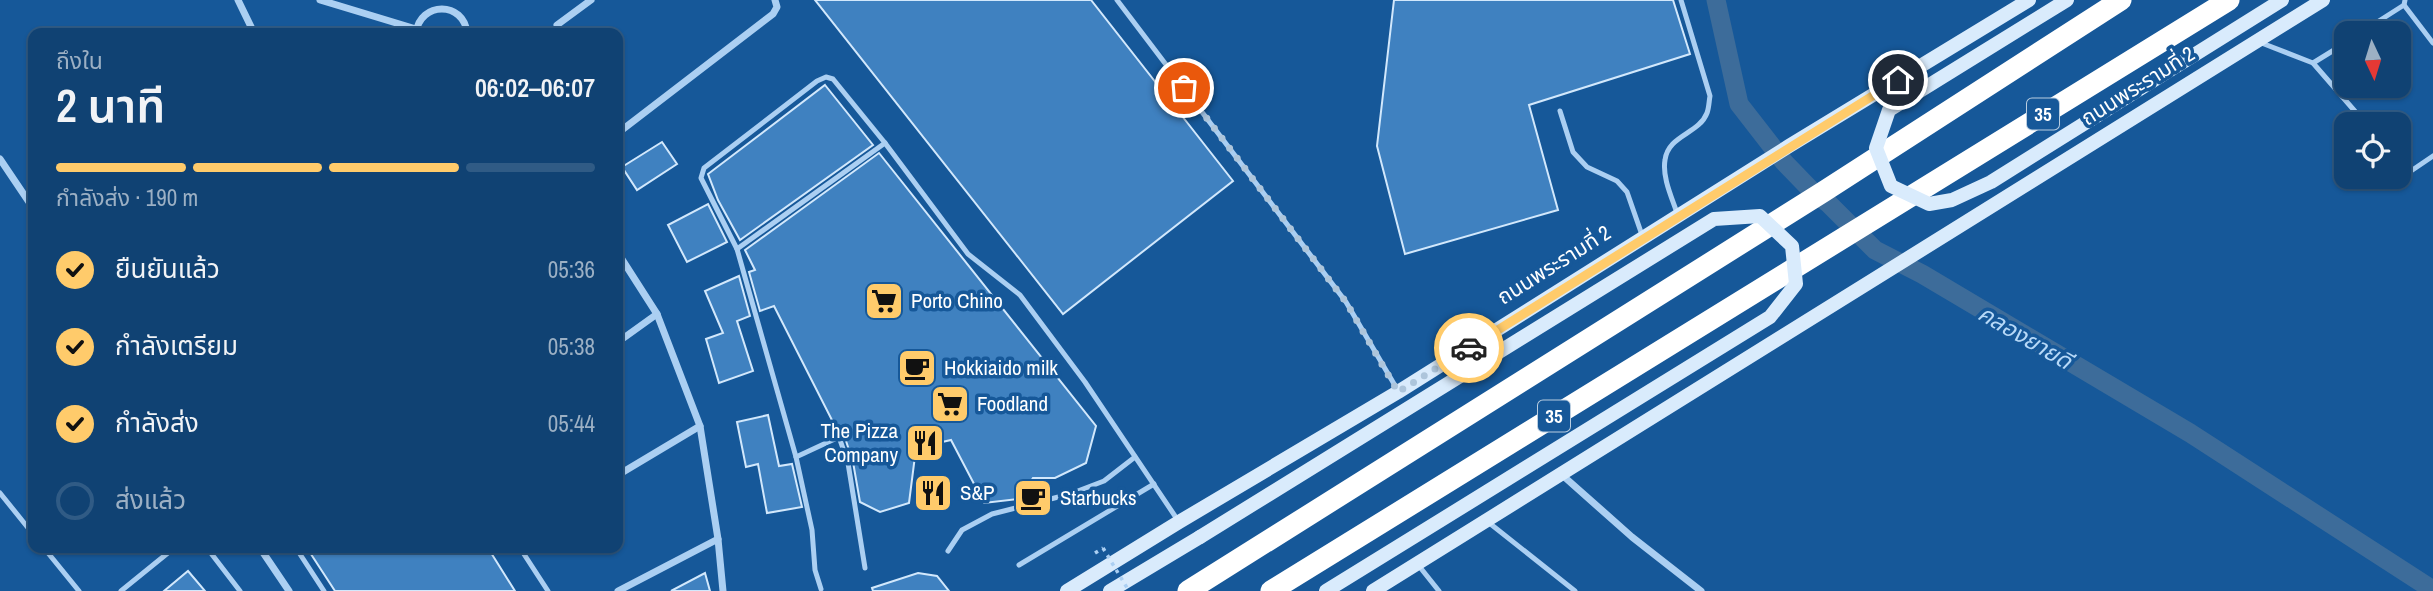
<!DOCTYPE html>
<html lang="th">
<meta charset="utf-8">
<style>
body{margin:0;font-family:"Archivo Narrow","Noto Sans Thai",sans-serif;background:#1e4d7b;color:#f1f3f6;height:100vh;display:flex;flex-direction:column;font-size:26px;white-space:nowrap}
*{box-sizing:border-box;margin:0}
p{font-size:23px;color:#9cb0c4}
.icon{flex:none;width:38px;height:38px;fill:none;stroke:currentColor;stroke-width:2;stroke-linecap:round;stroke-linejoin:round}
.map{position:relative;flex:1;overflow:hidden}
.drawer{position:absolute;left:28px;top:28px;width:595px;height:525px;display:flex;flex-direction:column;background:#104273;border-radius:14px;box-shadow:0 2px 5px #0004,0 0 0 2px #305b85}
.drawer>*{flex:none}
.needle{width:46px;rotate:176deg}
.fabs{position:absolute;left:2334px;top:21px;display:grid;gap:14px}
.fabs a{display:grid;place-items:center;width:77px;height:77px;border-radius:14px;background:#104273;box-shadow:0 2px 5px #0004,0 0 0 2px #305b85;font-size:35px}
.pin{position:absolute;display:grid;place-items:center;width:60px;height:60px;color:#fff;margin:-30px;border:4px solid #fff;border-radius:50%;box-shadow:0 2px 7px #0007}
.courier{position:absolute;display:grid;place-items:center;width:70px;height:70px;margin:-35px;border:5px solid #ffcb6b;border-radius:50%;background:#fff;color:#222;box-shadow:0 2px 9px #0007}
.overview em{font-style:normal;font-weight:600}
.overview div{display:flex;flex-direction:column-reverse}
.overview{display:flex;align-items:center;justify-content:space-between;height:119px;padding:0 28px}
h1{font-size:46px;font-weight:600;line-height:52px}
.bar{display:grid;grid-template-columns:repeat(4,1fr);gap:10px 7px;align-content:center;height:84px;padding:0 28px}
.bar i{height:9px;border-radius:5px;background:#305b85}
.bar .on{background:#ffcb6b}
.bar p{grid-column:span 4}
ol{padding:0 28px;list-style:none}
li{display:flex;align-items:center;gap:21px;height:77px}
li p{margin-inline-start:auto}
li .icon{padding:7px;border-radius:50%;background:#ffcb6b;color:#111;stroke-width:4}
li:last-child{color:#9cb0c4}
li i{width:38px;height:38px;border:4px solid #305b85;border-radius:50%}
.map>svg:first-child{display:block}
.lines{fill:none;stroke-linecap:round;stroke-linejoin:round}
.canal{stroke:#3d6c9a;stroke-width:19}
.building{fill:#3f81c0;stroke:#d2e8fc;stroke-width:2}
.path{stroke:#abcff2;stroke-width:3.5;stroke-dasharray:3.5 5;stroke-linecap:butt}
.lane{stroke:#abcff2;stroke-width:5}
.street{stroke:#abcff2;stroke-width:7}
.secondary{stroke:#d9ebfc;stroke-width:14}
.highway{stroke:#fff;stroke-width:21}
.path-bridge{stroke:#abcff2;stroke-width:3.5;stroke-dasharray:3.5 5;stroke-linecap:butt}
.secondary-bridge{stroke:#d9ebfc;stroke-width:14}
.done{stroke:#adc5db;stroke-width:7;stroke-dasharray:0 12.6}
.route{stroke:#ffcb6b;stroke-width:9}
.labels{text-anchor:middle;stroke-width:7;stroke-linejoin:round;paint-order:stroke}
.shield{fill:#165899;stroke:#b9cde0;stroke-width:2}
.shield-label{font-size:19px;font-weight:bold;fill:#fff}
.street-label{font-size:21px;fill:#fff;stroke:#165899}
.poi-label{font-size:21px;fill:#fff;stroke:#165899;text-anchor:start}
.water-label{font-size:23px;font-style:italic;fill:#b7d9f8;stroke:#165899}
</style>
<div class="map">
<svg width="2433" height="591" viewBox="0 0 2433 591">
<rect width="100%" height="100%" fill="#165899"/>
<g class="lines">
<path class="canal" d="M1716,0L1739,104L1784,162L1813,192L1829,204L1875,250L1922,274L2190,433L2433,590"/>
</g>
<g class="building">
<path d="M815,0H1091L1233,181L1063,314Z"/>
<path d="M1394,0H1673L1690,54L1529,105L1558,210L1405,254L1377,146Z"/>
<path d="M825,85L873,145L740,240L718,200L708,174Z"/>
<path d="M662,142L677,164L637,190L622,167Z"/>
<path d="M879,153L1096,426L1086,463L1055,478H1033L1019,499L984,503L951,440L916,448L909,503L880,512L860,502L853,462L844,435L838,432L774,306L760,311L749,272L755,270L745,250Z"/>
<path d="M708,204L727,242L687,262L668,225Z"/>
<path d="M739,276L750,316L737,321L753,371L719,383L706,339L723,333L705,291Z"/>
<path d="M768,415L779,466L792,464L802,507L767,513L758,464L746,467L737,422Z"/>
<path d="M307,548H488L515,591H335Z"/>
<path d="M188,571L205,591H164Z"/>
<path d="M705,573L710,591H671Z"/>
<path d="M918,573L937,576L949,591H873L872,588Z"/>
</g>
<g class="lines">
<path class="path" d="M1095,553L1103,548"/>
<g class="lane">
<path d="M1117,0L1346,302L1397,389"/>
<path d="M2404,5L2433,43"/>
<path d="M2360,33L2404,5L2405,0"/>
<path d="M2259,42L2313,63L2347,42"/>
<path d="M2313,63L2366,124"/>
<path d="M1560,111L1573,152L1587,167L1617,181L1627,192L1642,235"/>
<path d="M2399,163L2408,173L2433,156"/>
<path d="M1677,213C1672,198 1662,177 1665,160C1668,135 1699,134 1707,113C1709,108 1709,101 1710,96L1681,0"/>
<path d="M737,249L885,143"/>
<path d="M796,457L839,437L848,463L865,568"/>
<path d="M0,493L33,534"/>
<path d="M1488,522L1575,591"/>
<path d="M44,548L79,591"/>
<path d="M207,548L240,591"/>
<path d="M296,548L324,591"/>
<path d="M520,548L548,591"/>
<path d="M948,551L962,530L992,514L1070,494L1104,481L1135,457"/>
<path d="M1019,565L1154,484"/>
<path d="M1419,566L1439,591"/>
<path d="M821,589L815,570L812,530L796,457L737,249L701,178L704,168L817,81L826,77L833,79L885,143L968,254L1020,295L1085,382L1179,522"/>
<path d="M121,591L174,548"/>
</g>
<g class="street">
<path d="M238,0L254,33"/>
<path d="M320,0L416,29"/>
<path d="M557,25L591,0"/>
<path d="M416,33C420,1 464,1 467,33"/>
<path d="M618,133L773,14L777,7L775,0"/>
<path d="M0,159L33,208"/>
<path d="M618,253L657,314L700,426L718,539L723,591"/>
<path d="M618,342L657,314"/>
<path d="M1561,474L1632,537L1701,591"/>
<path d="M618,475L700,426"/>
<path d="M260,548L289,591"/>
<path d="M618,591L718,539"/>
</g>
<g class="secondary">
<path d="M1067,591L1179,522L1398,392L1789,146L2029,0"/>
<path d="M1110,591L1200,537"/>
<path d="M1373,591L2323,0"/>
</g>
<g class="highway">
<path d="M1188,591L1823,192L2121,0"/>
<path d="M1271,591L2229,0"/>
</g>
<path class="path-bridge" d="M1103,548L1129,591"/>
<g class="secondary-bridge">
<path d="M2067,0L1889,110L1876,148L1891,186L1929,204L1952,200L1991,182L2282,0"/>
<path d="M1200,537L1714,219L1760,216L1792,246L1796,284L1770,317L1326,591"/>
</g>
</g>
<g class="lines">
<path class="done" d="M1184,88L1346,302L1398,392L1469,348"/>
<path class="route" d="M1469,348L1898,80"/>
</g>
<defs>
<symbol id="supermarket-square" viewBox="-11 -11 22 22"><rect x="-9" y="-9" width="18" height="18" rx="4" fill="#ffcb6b" stroke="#165899"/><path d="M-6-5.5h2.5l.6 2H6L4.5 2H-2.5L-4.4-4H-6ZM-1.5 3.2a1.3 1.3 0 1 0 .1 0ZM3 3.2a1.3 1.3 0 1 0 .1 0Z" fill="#111"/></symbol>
<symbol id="cafe-square" viewBox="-11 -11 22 22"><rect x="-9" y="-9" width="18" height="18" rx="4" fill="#ffcb6b" stroke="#165899"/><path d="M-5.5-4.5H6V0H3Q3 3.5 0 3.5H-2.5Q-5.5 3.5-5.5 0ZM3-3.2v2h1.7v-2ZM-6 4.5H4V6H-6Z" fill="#111"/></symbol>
<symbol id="restaurant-square" viewBox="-11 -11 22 22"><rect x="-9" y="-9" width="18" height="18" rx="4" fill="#ffcb6b" stroke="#165899"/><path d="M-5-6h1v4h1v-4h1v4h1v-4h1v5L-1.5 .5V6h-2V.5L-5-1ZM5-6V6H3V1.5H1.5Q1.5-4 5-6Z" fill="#111"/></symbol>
</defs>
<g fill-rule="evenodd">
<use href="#supermarket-square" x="862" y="279" width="44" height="44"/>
<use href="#cafe-square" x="895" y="346" width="44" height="44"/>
<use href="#supermarket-square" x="928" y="382" width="44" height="44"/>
<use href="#restaurant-square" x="903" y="421" width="44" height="44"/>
<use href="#restaurant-square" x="911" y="471" width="44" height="44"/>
<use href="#cafe-square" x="1011" y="476" width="44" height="44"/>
</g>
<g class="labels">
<g class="shield">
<rect x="2027" y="98.5" width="32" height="31" rx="5"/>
<rect x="1538" y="400.5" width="32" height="31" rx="5"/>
</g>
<g class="shield-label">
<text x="2043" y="121">35</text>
<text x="1554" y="423">35</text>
</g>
<g class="street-label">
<text transform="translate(2138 86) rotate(-32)" y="7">ถนนพระรามที่ 2</text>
<text transform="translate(1554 265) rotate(-32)" y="7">ถนนพระรามที่ 2</text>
</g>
<g class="poi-label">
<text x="911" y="308">Porto Chino</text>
<text x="944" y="375">Hokkiaido milk</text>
<text x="977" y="411">Foodland</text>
<text x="898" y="438" text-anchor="end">The Pizza<tspan x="898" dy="24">Company</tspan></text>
<text x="960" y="500">S&amp;P</text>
<text x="1060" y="505">Starbucks</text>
</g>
<g class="water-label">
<text transform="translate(2025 337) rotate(30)" y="8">คลองยายดี</text>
</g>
</g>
</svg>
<div class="fabs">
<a><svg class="needle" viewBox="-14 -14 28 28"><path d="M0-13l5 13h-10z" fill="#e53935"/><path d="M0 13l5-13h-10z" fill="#9cb0c4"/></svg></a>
<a><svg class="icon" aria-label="locate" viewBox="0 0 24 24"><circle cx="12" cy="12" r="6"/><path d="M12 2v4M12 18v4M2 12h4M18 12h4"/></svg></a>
</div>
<div class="pin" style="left:1184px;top:88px;background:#ea580c"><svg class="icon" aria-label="bag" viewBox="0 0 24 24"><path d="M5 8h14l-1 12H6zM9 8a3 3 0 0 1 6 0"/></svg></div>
<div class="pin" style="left:1898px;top:80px;background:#1f2937"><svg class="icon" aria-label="home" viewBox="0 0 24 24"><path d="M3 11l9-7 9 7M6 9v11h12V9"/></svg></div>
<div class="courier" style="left:1469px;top:348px"><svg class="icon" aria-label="car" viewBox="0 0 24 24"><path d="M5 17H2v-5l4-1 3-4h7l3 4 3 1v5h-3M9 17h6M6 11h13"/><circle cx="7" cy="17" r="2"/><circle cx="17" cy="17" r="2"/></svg></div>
<section class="drawer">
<div class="overview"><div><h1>2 นาที</h1><p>ถึงใน</p></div><em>06:02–06:07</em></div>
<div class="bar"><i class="on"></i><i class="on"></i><i class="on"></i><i></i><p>กำลังส่ง · 190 m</p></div>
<ol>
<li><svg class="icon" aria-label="check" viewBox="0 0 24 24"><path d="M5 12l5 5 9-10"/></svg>ยืนยันแล้ว<p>05:36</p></li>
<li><svg class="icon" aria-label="check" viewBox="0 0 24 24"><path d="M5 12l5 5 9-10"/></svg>กำลังเตรียม<p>05:38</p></li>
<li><svg class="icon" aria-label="check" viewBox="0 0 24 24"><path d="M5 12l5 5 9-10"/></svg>กำลังส่ง<p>05:44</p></li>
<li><i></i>ส่งแล้ว</li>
</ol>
</section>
</div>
